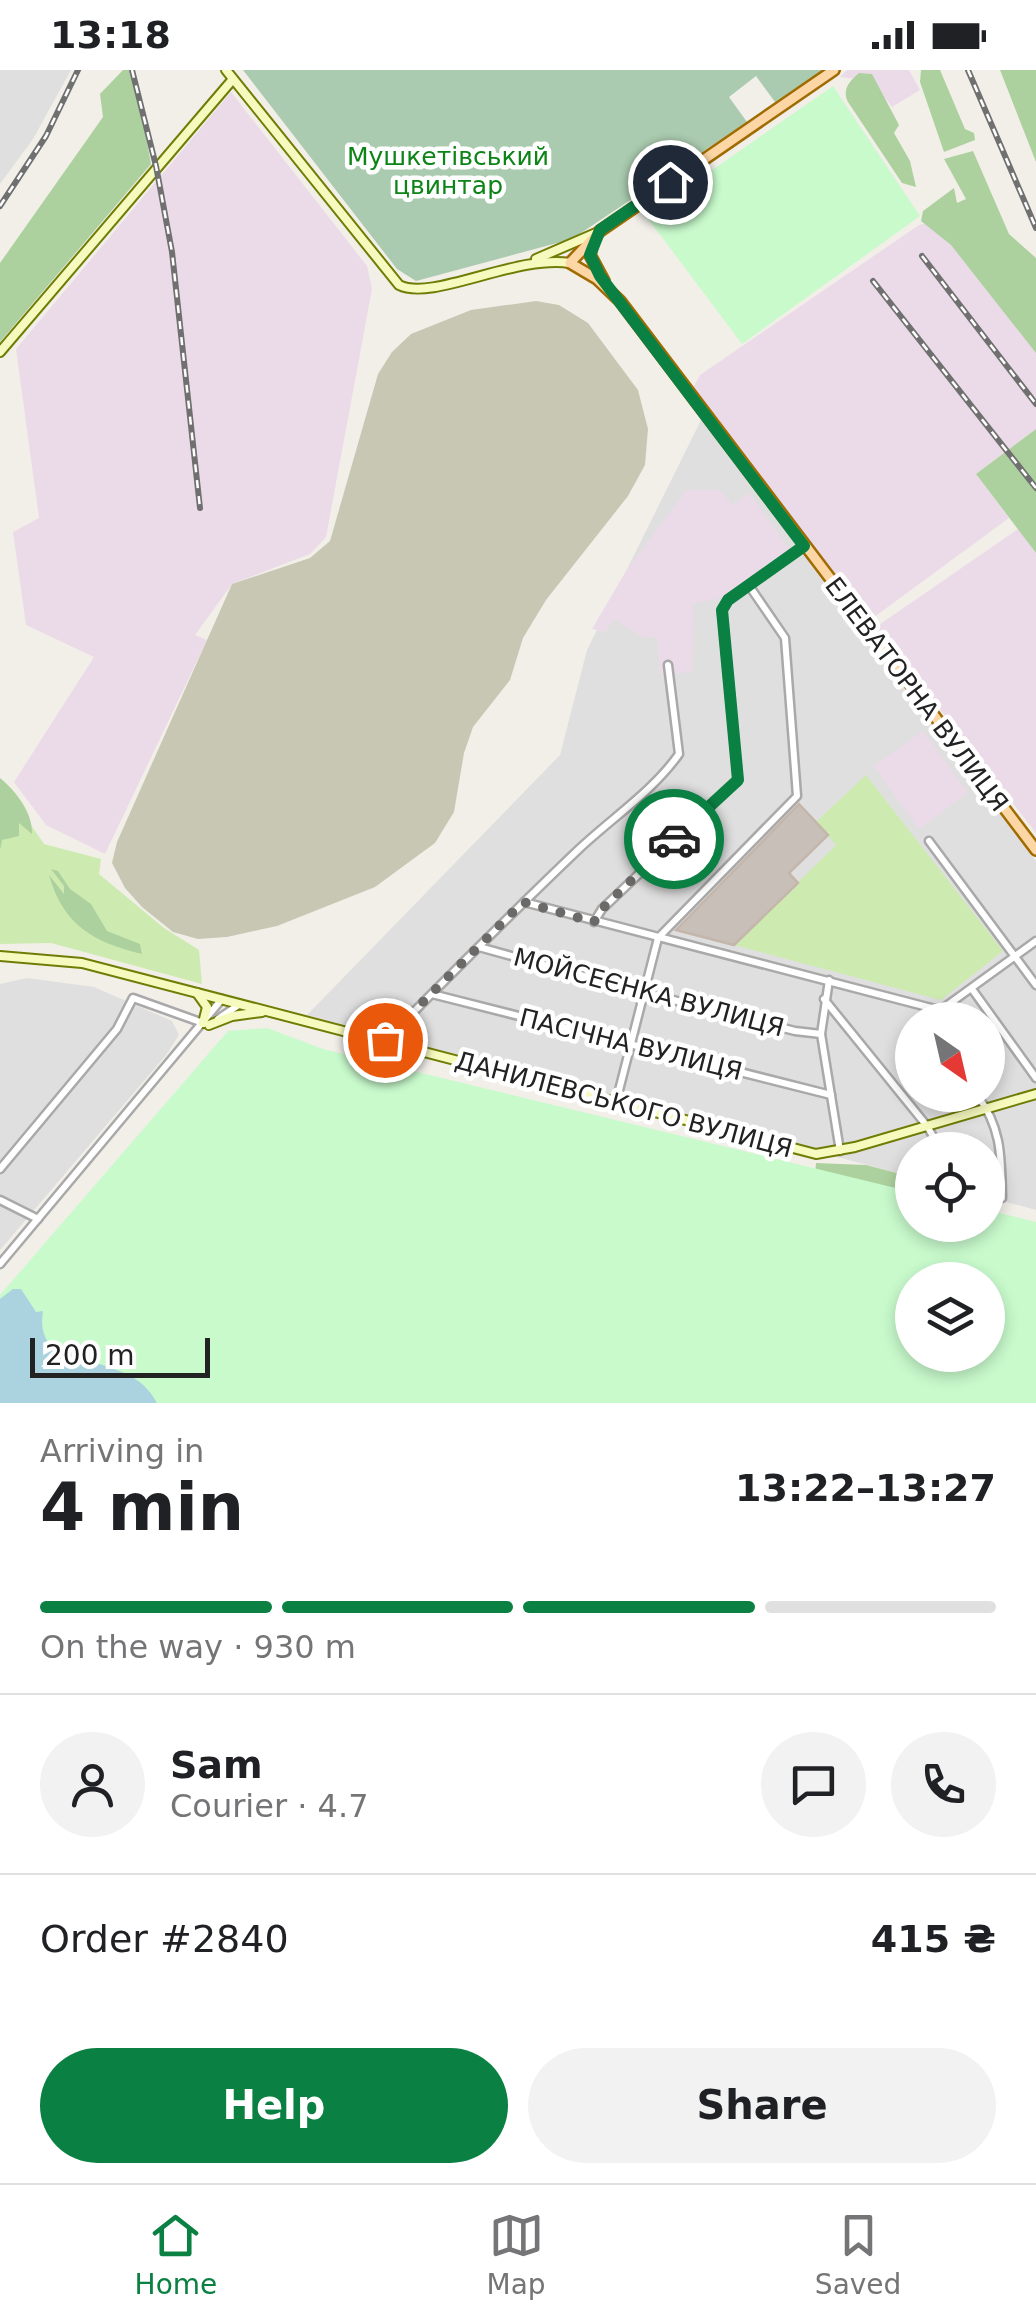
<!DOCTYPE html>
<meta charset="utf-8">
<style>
body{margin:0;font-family:"DejaVu Sans",sans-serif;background:#f2f2f2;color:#202124;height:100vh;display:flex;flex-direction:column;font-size:38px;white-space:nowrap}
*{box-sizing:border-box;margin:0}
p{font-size:32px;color:#757577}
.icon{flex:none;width:55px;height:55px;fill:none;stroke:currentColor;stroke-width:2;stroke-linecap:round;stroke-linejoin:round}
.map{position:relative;height:1333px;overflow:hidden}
.panel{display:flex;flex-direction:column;background:#fff;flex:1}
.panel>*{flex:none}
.needle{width:65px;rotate:146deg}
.tools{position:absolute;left:895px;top:932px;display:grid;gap:20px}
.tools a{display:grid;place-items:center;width:110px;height:110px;border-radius:50%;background:#fff;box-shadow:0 5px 15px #0003;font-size:50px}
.scale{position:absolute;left:30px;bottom:25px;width:180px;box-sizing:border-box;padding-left:10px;border:5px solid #222;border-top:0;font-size:28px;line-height:35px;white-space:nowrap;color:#222;-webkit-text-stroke:8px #fff;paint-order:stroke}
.pin{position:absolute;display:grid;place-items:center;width:85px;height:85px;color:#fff;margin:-42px;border:5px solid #fff;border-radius:50%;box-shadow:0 2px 10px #0007}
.courier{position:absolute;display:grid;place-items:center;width:100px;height:100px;margin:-50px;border:8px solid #0b8043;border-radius:50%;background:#fff;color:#222;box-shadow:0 2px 12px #0007}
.head em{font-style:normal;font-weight:800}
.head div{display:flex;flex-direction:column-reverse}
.head{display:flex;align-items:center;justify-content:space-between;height:170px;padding:0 40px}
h1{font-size:65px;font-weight:800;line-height:75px}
.bar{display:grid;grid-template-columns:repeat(4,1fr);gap:15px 10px;align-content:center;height:120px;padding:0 40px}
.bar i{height:12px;border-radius:8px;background:#e0e0e0}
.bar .active{background:#0b8043}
.bar p{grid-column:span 4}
.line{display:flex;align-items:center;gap:25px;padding:0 40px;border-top:2px solid #e0e0e0}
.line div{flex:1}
.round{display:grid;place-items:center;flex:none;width:105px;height:105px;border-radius:52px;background:#f2f2f2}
.action{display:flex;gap:20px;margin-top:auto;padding:20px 40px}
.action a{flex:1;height:115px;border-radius:60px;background:#0b8043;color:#fff;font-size:40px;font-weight:800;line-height:115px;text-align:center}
.action a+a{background:#f2f2f2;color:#202124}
.status{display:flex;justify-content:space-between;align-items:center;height:70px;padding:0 50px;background:#fff;direction:ltr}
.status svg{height:28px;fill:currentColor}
.menu{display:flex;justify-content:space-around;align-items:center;height:140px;border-top:2px solid #e0e0e0;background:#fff;font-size:28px;color:#757577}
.menu a{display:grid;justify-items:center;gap:5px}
.menu .active{color:#0b8043}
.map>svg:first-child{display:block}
.residential{fill:#e0dfdf;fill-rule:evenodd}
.industrial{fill:#ebdbe8}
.construction{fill:#c7c7b4}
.grass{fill:#cdebb0}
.forest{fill:#add19e}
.cemetery{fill:#aacbaf}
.park{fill:#c8facc;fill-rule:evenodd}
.water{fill:#aad3df}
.building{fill:#c7bfb8;stroke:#c4b6ab;stroke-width:2.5}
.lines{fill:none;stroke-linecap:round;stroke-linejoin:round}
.street-casing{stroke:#a9a9a9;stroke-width:11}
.secondary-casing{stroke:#707d05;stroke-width:12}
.primary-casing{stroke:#a06b00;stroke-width:14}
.street{stroke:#fff;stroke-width:6}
.secondary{stroke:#f7fabf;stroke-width:8}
.primary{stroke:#fcd6a4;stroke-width:9}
.rail-casing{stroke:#707070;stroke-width:6}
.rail{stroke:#fff;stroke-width:2.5;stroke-dasharray:8;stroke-linecap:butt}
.done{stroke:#6b6a68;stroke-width:10;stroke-dasharray:0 18}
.route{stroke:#0b8043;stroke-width:12}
.labels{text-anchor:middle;stroke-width:9;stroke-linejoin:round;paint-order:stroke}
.park-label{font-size:25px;fill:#0c8416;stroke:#fff}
.street-label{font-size:25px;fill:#222;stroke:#fff}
</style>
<div class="status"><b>13:18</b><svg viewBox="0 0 49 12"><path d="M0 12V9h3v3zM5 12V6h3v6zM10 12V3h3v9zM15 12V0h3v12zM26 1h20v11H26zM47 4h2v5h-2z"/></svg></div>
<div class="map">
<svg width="1036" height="1333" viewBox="0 0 1036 1333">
<rect width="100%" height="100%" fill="#f2efe9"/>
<g class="residential">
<path d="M0,0H71L33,69L0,114Z"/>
<path d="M702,348L1036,791V1140L988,1127V1080H912V1107L307,945L560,685L587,580ZM912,950H988V1025H912Z"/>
<path d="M27,908L94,917L172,951L179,965L166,985L0,1180V914Z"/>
</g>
<g class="industrial">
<path d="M847,0H909L920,20L892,37L882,24L857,9L840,7Z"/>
<path d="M231,22L367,196L372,219L326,467L310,484L232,514L195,565L207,570L105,784L46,755L14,712L94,587L26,555L13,462L39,448L16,279Z"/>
<path d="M931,152L1036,268V359L976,404L1009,448L866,553L696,325L694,316L700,305L919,155Z"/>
<path d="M687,420H720L732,435L749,423L791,482L733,526L693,533L692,602L661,605L657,567H642L614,549L605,562L592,559L626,501Z"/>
<path d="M1018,459L1036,483V763L876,557Z"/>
<path d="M923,661L968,723L919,759L874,696Z"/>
</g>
<path class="construction" d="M536,231L559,235L588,253L638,320L648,359L645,395L628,426L546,530L523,568L510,610L473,657L464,683L454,742L435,773L375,817L277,856L227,867L198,869L173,862L142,837L125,818L112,793L117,772L232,514L310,488L330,471L378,304L392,282L411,264L471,240Z"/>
<g class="grass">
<path d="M866,705L1003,881L941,930L734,875L836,775L816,752Z"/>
<path d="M0,710L44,774L101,789L99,804L164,858L199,880L202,914L51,873L0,874Z"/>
</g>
<g class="forest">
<path d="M123,0H134L151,94L0,272V193L103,47L100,24Z"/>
<path d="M921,0H940L965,59L974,63L975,70L944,82L920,12Z"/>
<path d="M1000,0H1036V92Z"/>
<path d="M859,3L872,4L899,55L894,63L910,91L916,117L902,113L848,32C842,19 849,12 859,3Z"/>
<path d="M973,81L1009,164L1036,188V283L951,175L921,151L923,141L954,118L957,133L966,129L944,89Z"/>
<path d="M1036,359V483L976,404Z"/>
<path d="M0,708C16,721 33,743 32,764L19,753V766L2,770L0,780Z"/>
<path d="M51,799L58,801L70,819L91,834L107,861L140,874L142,884C93,872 63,855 49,805L64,824V816Z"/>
<path d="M816,1093L866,1095L912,1107V1146L814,1117Z"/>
</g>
<path class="cemetery" d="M243,0H823L775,32L756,6L729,27L747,52L572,169L416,211L397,199Z"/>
<g class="park">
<path d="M833,16L920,146L742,274L646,146Z"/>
<path d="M267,958L323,979L912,1122V1155H988V1140L1036,1152V1333H0V1225L228,961ZM912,1210H988V1285H912Z"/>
</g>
<path class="water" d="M13,1219H21L36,1242L43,1241C40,1259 44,1269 56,1283L66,1281C99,1299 138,1296 157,1333H0V1229Z"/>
<path class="building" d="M799,734L828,765L789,803L798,813L734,875L676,860Z"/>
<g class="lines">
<defs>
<g id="street">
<path d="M929,771L1036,915"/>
<path d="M524,832L939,940"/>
<path d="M594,852L602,839L738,710L722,541L728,530L804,476"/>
<path d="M479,877L642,922L795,961L821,964"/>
<path d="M829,910L821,964L840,1081"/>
<path d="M972,919L1036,1008"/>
<path d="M432,924L831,1025"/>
<path d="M824,929L927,1056L941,1080"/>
<path d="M218,949L240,934"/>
<path d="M927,950L1036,871"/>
<path d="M385,971C449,906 513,842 579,779C612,748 653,721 679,684L668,595"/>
<path d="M977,1025C1002,1058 1001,1087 1002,1128"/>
<path d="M616,1032L658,868L797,726L785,568L750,517"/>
<path d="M0,1099L117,959L133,928L203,953"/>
<path d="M0,1130L38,1149"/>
<path d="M0,1194L222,929"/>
</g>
<g id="secondary">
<path d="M226,0L399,215C432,232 517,184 570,193"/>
<path d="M536,189L596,163"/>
<path d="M0,282L233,9"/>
<path d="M0,886L82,893L816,1084L855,1077L1036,1024"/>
<path d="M197,923L207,937L203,953"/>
<path d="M209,955L232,946L262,942"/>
</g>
<g id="primary">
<path d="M834,0L600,161L570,193L597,209L620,231L1036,780"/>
<path d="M593,171L590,185L604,211"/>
</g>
</defs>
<use href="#street" class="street-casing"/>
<use href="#secondary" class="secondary-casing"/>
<use href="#primary" class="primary-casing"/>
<use href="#street" class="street"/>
<use href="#secondary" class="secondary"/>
<use href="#primary" class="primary"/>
<defs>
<g id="rail">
<path d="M132,0L156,96L172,182L200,438"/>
<path d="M968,0L1036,158"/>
<path d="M0,136L46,66L78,0"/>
<path d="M922,186L1036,334"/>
<path d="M873,211L1036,418"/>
</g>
</defs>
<use href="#rail" class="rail-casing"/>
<use href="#rail" class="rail"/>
</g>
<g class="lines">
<path class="done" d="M385,970L523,832L594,852L602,839L674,769"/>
<path class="route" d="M670,112L600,160L590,185L600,206L804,476L728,530L722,540L738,710L674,769"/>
</g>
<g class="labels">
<g class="park-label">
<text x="448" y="95">Мушкетівський<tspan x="448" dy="29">цвинтар</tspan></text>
</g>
<g class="street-label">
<text transform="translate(917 624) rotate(53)" y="9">ЕЛЕВАТОРНА ВУЛИЦЯ</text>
<text transform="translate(649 922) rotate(15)" y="9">МОЙСЕЄНКА ВУЛИЦЯ</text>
<text transform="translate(631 974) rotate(14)" y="9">ПАСІЧНА ВУЛИЦЯ</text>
<text transform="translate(624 1034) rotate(15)" y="9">ДАНИЛЕВСЬКОГО ВУЛИЦЯ</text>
</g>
</g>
</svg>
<div class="tools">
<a><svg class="needle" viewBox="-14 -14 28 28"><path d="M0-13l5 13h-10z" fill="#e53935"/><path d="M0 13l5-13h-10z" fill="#757577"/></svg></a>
<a><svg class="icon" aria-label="locate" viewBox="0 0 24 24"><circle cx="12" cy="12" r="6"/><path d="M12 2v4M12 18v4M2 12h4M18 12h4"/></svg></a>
<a><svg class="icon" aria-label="layers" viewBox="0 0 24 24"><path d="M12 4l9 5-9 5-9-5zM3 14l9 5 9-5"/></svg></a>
</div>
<div class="scale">200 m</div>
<div class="pin" style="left:385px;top:970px;background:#ea580c"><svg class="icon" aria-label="bag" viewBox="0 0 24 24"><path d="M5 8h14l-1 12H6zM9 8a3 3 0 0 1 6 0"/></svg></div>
<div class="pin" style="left:670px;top:112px;background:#1f2937"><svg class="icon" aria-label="home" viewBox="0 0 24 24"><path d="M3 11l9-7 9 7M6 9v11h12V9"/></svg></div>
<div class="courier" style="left:674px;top:769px"><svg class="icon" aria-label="car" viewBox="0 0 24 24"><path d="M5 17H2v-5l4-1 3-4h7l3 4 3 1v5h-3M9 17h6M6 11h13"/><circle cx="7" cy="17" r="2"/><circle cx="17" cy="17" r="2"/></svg></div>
</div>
<section class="panel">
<div class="head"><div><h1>4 min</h1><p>Arriving in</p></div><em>13:22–13:27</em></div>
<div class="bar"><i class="active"></i><i class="active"></i><i class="active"></i><i></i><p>On the way · 930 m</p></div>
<div class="line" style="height:180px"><a class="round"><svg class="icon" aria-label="person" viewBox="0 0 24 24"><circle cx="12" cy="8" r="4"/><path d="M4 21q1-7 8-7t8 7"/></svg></a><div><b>Sam</b><p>Courier · 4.7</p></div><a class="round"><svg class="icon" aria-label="chat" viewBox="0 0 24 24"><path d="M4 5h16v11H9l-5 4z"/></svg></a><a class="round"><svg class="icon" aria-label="phone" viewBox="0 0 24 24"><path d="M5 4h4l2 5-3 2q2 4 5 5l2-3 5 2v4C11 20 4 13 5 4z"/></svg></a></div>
<div class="line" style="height:130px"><div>Order #2840</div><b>415 ₴</b></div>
<div class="action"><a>Help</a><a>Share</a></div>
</section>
<nav class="menu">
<a class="active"><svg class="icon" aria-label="home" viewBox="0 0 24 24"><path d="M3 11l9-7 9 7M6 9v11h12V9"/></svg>Home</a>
<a><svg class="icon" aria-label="map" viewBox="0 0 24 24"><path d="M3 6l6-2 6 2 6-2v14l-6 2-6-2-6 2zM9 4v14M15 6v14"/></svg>Map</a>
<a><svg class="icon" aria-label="saved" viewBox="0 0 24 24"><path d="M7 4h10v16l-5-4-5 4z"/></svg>Saved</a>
</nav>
